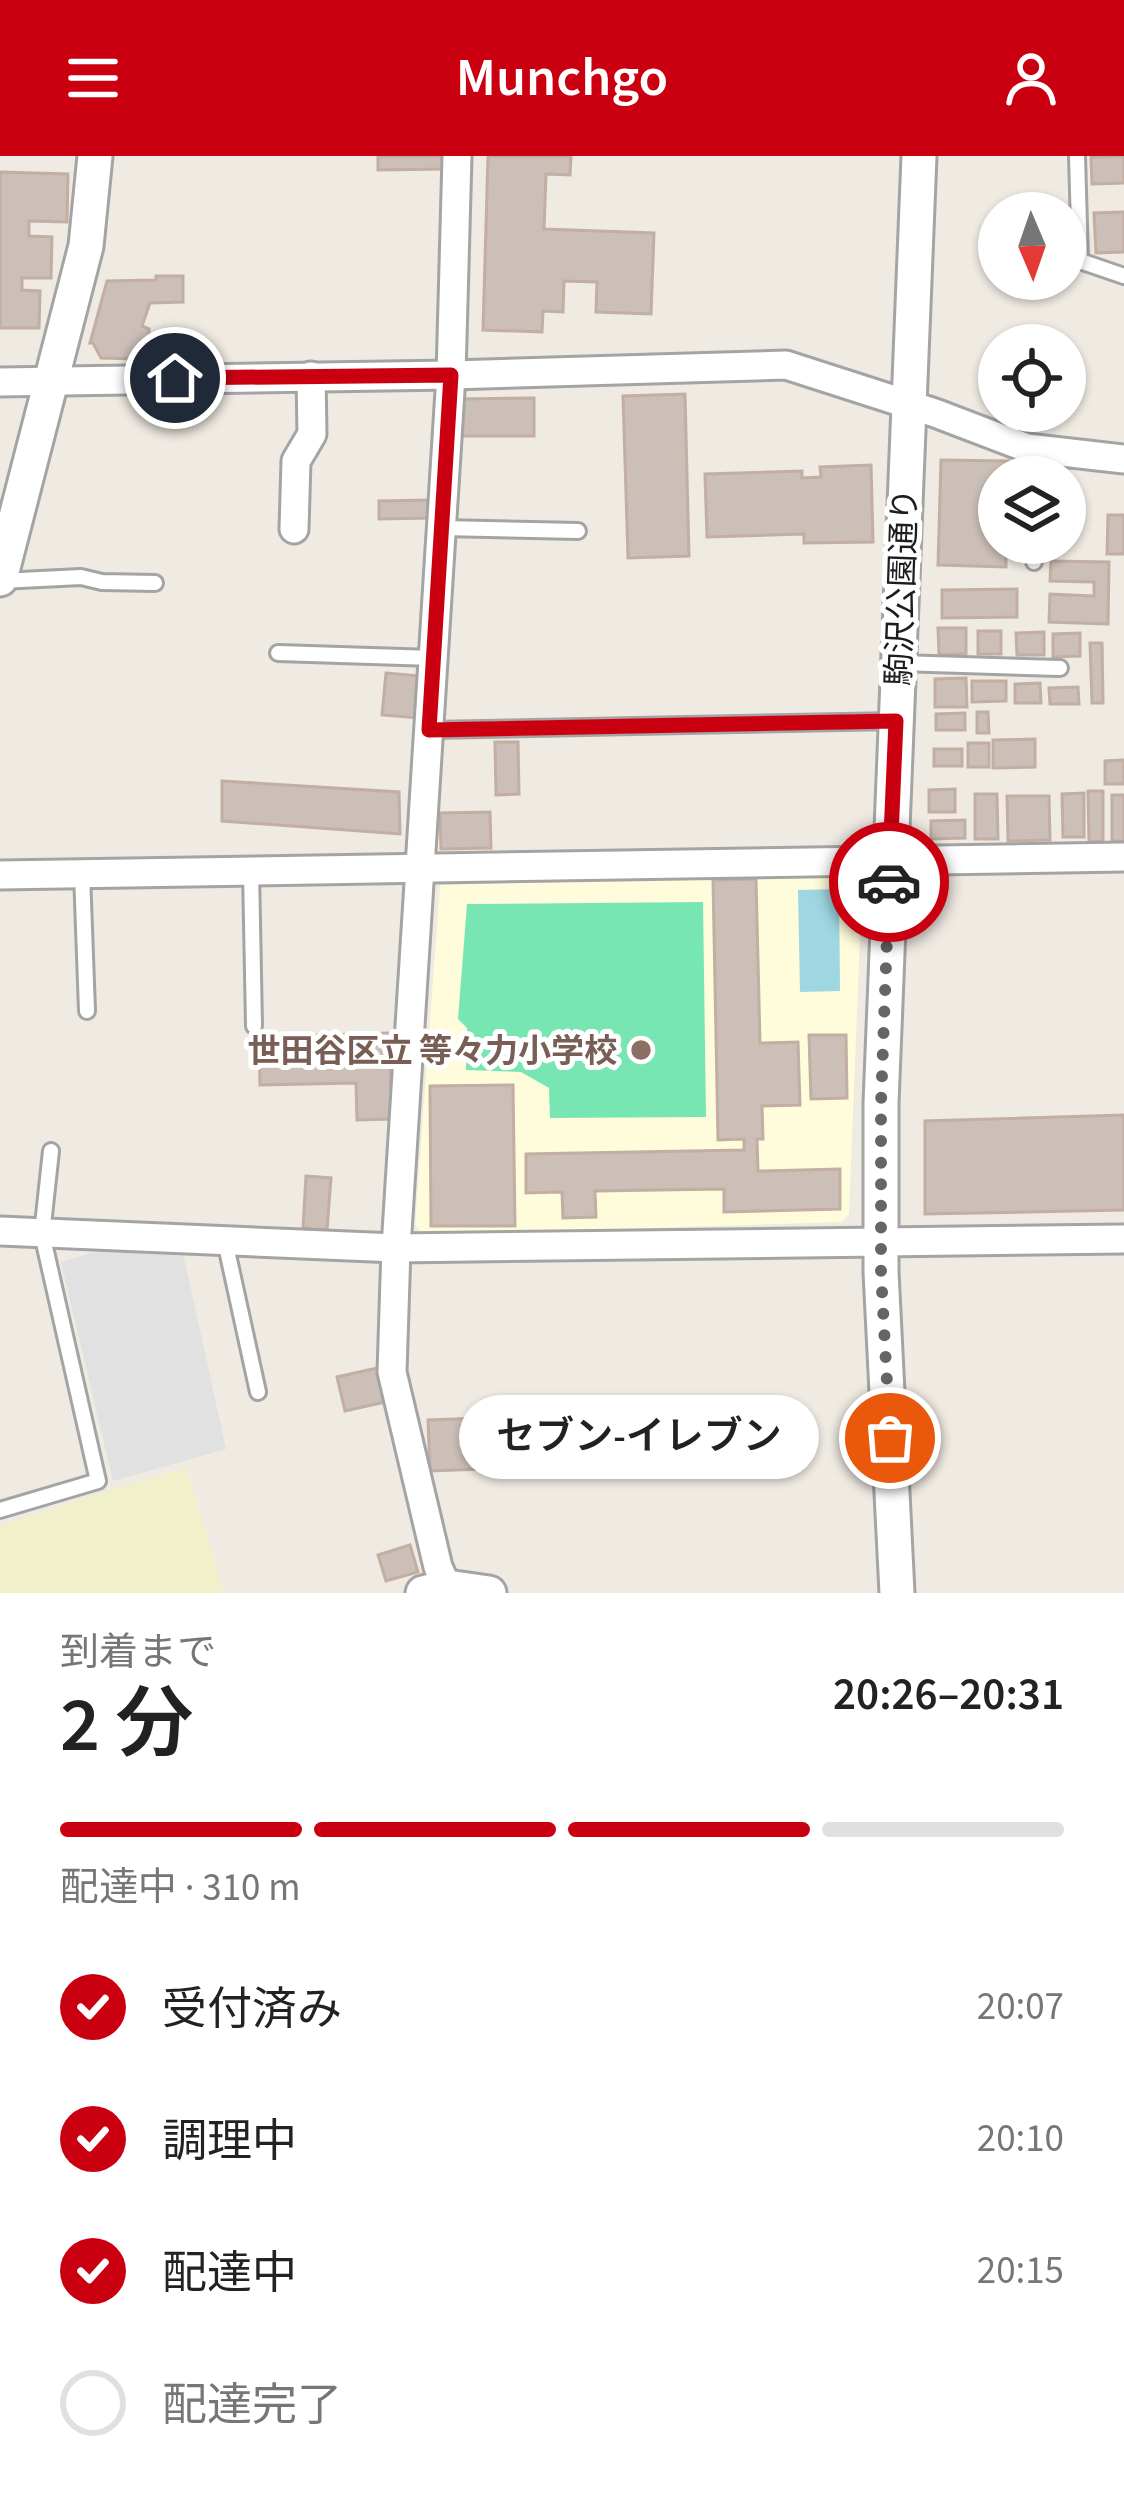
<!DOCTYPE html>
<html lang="ja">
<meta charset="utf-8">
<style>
body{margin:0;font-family:"Source Sans 3","Noto Sans JP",sans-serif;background:#f6f6f6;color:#222;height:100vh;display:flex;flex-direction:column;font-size:45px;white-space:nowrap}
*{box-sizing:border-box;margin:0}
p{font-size:39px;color:#767676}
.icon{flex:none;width:66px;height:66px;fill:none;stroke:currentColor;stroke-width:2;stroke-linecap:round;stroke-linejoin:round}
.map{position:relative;height:1437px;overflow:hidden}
.details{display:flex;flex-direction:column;background:#fff;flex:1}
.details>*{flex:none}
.needle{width:78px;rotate:178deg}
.controls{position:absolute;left:978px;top:36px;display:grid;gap:24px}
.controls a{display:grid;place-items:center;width:108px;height:108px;border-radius:50%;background:#fff;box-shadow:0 3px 9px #0004;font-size:60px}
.pin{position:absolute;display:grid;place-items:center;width:102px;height:102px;color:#fff;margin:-51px;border:6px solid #fff;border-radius:50%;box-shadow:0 3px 12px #0007}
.courier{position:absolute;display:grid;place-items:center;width:120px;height:120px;margin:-60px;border:9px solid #ca0010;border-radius:50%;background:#fff;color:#222;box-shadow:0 3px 15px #0007}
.bubble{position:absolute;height:84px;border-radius:42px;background:#fff;box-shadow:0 3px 9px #0004;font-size:39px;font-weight:600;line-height:84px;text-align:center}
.summary em{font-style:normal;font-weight:600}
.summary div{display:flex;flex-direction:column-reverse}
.summary{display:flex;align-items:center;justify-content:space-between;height:204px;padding:0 60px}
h1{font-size:78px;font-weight:600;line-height:90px}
.bar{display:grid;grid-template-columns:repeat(4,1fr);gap:18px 12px;align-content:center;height:144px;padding:0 60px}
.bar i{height:15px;border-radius:9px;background:#e0e0e0}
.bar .active{background:#ca0010}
.bar p{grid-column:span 4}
ol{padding:0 60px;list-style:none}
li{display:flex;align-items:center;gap:36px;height:132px}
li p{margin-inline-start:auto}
li .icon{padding:12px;border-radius:50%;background:#ca0010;color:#fff;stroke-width:4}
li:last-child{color:#767676}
li i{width:66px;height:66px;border:6px solid #e0e0e0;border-radius:50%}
header{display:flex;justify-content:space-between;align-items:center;height:156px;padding:0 60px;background:#ca0010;color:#fff;font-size:54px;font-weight:600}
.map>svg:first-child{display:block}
.education{fill:#fffcdb}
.farmland{fill:#f0f0cb}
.pitch{fill:#78e6b3}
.parking{fill:#e1e1e1}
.water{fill:#9ed7e1}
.building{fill:#cbbfb7;stroke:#c2aea3;stroke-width:3}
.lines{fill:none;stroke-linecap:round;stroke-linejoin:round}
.service-casing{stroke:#a4a4a4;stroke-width:20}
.minor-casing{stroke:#a4a4a4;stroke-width:33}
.tertiary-casing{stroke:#a4a4a4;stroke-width:39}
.service{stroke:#fff;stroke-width:14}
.minor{stroke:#fff;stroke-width:27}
.tertiary{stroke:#fff;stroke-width:33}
.done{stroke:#666562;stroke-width:12;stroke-dasharray:0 21.6}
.route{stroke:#ca0010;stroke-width:15}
.education-dot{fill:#8d6e63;stroke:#fff;stroke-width:4.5}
.labels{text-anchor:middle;stroke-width:10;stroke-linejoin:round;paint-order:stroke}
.street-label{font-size:33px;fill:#1d1d1d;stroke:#fff}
.education-label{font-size:33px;font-weight:bold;fill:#785e54;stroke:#fff;text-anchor:end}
</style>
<header><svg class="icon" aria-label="menu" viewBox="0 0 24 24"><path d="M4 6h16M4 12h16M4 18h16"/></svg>Munchgo<svg class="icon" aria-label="person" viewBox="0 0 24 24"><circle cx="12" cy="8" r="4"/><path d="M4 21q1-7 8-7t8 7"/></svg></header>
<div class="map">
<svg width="1124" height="1437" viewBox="0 0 1124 1437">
<rect width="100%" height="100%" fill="#efeae2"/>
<path class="education" d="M849,717L862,731L849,1058L842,1066L421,1079L415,1068L440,729Z"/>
<path class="farmland" d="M187,1311L224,1437H0V1369Z"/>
<path class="pitch" d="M703,746L706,961L550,962L549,932L521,916L466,914L467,872L458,863L467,748Z"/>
<path class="parking" d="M95,1096L183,1098L226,1293L113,1325L61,1106Z"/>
<path class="water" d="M839,733L840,835L800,836L798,734Z"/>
<g class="building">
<path d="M378,0H444V13L378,14Z"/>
<path d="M488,0H571L570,19L546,18L544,73L654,77L651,158L596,156L597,126L564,125L563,156L543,155L542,176L483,174Z"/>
<path d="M1124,0V27L1092,28L1091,1Z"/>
<path d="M0,16L68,18L67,66L29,65V80L52,81L51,122H22V134L40,135L39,172H0Z"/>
<path d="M1124,56V96L1096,97L1094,57Z"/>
<path d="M156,120H183V146L150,147L142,170L149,173V193H137V203L101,202L93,187H90L107,125L156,124Z"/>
<path d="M685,238L689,400L628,402L623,240Z"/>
<path d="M534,242V280H461L462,243Z"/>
<path d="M941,304L1009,305L1008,321H999V387H1006V411L938,409Z"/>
<path d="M871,309L873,386L804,387V378L707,381L705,318L802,315V322L821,321L820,311Z"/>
<path d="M429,344L430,362L379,363V345Z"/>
<path d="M1108,359H1124V398H1107Z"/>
<path d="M1051,405L1109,406L1108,468L1049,466L1050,438L1094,440V426L1050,425Z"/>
<path d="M1017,433V461L942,462V434Z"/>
<path d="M938,472H966V498L939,499Z"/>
<rect x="978" y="475" width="23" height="23"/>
<path d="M1044,476V499H1017L1016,477Z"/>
<path d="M1080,477V500L1053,501V478Z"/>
<path d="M1090,487H1102L1103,547H1092Z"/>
<path d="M386,517L421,520L418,562L382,559Z"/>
<path d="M966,522L967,551H935V523Z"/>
<path d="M972,525H1006V545L972,546Z"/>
<path d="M1040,527L1041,547H1015V528Z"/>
<path d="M1078,531L1079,548H1050L1049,532Z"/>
<path d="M977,556H988L989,577H977Z"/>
<path d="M965,557V574H936V558Z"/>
<path d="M1035,583V611L993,612V584Z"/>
<path d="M495,586H518L519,638L496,639Z"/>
<rect x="968" y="587" width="21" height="24"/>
<rect x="934" y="593" width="28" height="17"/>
<path d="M1124,604V628H1105V605Z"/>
<path d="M222,625L399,636L400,678L222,665Z"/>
<path d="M955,633V656H929V634Z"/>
<path d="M1088,635H1103V685L1089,686Z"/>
<path d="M1084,637V681H1063L1062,638Z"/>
<path d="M975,638H997L998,683H975Z"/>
<rect x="1112" y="639" width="12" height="46"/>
<path d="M1007,640H1049L1050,684L1008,685Z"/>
<path d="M490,656L491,692L441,693L440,657Z"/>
<path d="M965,664V682L931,683V665Z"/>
<path d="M756,723L760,887L798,886L800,949L762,950L763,983H757L758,1015L840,1013V1053L724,1056V1033L595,1035L596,1061L563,1062L562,1036L526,1037V998L744,994V983L718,984L713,724Z"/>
<path d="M389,877L392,963L357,964L356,927L260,929L259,881Z"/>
<path d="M809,879H846L847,942L811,943Z"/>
<path d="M513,929L515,1070H431L430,930Z"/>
<path d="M1124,959V1054L925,1058V965Z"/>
<path d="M306,1020L331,1022L327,1074L303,1072Z"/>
<path d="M377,1212L385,1246L345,1255L337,1221Z"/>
<path d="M481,1262L483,1313L430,1315L428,1264Z"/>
<path d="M410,1389L418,1416L386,1425L378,1399Z"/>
</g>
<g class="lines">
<defs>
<g id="service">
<path d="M1077,0L1080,105L1124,120"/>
<path d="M1038,321L1039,293"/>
<path d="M442,372L578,375"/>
<path d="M1034,406L1035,387"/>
<path d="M0,425L81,421L102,426L155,427"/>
<path d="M278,497L433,502"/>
<path d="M899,507L1060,512"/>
<path d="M429,574L896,565"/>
<path d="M251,714L254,870"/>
<path d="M82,717L87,855"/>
<path d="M225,1085L258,1236"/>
<path d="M0,1354L98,1325L42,1078L51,995"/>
</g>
<g id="minor">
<path d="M0,226L451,219L786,209L935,257L1027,292L1124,303"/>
<path d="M294,373L296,305L312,278L311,220"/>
<path d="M0,719L1124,701"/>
<path d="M0,1075L396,1092L1124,1083"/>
<path d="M447,1431L438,1411L392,1216L396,1092L451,219L457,0"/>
</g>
<g id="tertiary">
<path d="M0,423L86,90L95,0"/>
<path d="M423,1437L447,1431L489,1437"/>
<path d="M897,1437L881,1116V947L919,0"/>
</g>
</defs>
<use href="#service" class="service-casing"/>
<use href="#minor" class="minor-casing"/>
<use href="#tertiary" class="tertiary-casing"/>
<use href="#service" class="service"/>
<use href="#minor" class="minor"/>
<use href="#tertiary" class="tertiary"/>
</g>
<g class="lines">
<path class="done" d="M889,726L881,947V1116L890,1282"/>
<path class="route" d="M175,222L451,219L429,574L896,565L889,726"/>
</g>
<circle class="education-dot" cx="641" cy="894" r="12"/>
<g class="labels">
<g class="street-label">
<text transform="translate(901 431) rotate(-88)" y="12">駒沢公園通り</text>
</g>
<g class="education-label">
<text x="617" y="906">世田谷区立 等々力小学校</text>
</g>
</g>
</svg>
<div class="controls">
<a><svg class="needle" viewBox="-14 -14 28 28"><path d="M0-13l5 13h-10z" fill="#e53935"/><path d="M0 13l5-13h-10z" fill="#767676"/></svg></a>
<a><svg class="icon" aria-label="locate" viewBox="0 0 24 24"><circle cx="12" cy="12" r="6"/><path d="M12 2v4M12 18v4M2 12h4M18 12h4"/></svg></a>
<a><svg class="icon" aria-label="layers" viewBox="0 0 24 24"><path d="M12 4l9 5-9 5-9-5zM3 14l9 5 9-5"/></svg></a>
</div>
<div class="pin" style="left:890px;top:1282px;background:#ea580c"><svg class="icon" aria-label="bag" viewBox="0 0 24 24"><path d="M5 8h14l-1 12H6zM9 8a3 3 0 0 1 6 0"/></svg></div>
<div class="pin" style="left:175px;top:222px;background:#1f2937"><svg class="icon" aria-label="home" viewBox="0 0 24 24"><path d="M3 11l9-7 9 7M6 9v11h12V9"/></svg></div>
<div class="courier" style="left:889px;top:726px"><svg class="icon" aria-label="car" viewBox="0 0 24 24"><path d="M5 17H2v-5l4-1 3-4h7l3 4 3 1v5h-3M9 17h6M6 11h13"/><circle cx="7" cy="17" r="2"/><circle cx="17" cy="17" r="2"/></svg></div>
<div class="bubble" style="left:459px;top:1239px;width:360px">セブン-イレブン</div>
</div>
<section class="details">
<div class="summary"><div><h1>2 分</h1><p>到着まで</p></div><em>20:26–20:31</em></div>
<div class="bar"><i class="active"></i><i class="active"></i><i class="active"></i><i></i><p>配達中 · 310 m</p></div>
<ol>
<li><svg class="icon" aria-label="check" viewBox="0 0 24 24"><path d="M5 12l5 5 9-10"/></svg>受付済み<p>20:07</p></li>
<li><svg class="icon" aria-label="check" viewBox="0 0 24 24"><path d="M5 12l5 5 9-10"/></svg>調理中<p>20:10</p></li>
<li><svg class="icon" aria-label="check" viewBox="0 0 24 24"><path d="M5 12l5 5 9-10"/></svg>配達中<p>20:15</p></li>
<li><i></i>配達完了</li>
</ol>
</section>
